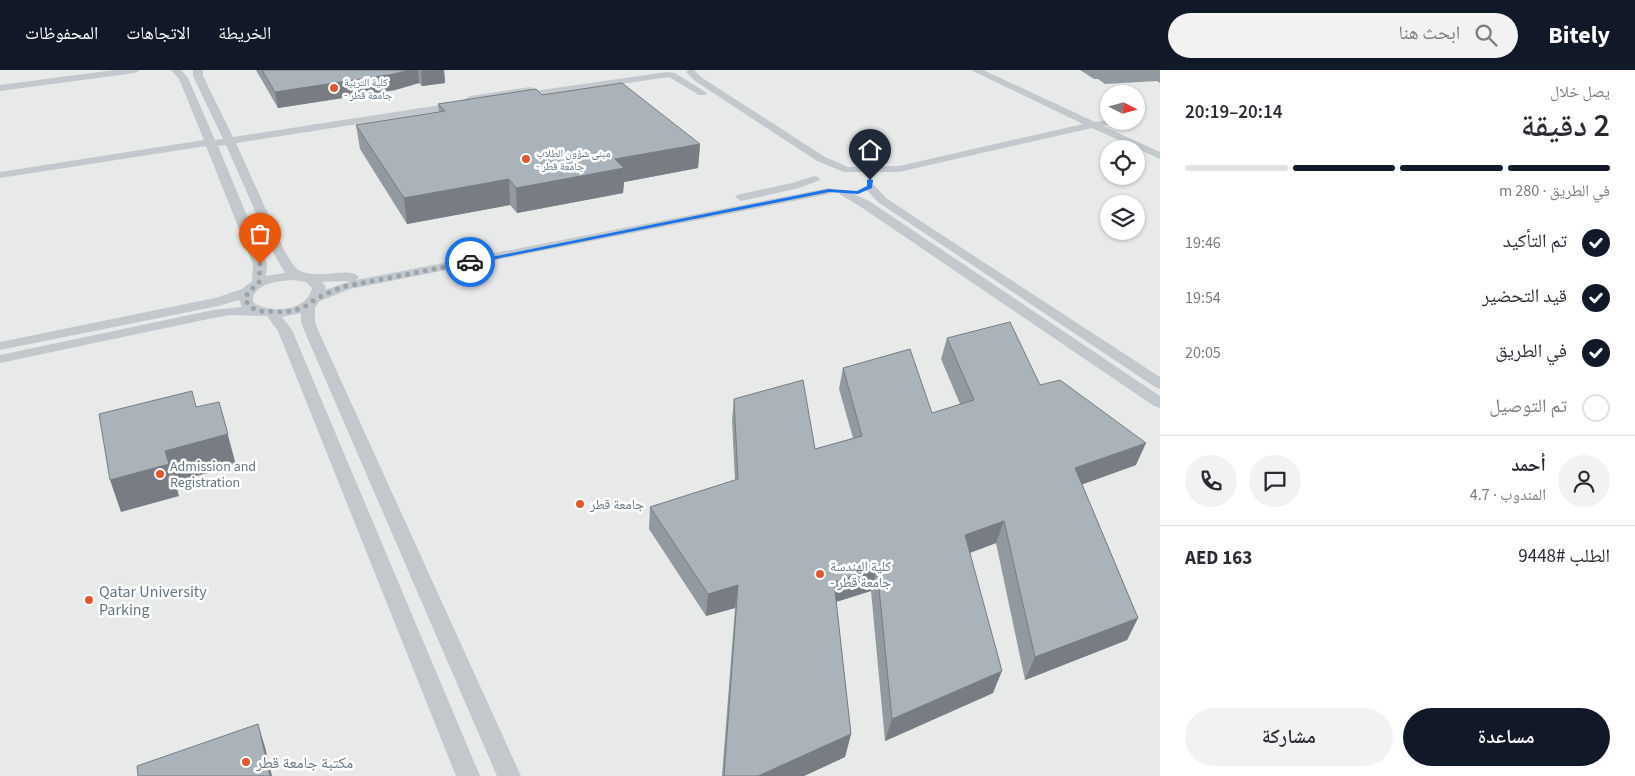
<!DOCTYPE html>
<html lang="ar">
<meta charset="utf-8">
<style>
body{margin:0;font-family:"Source Sans 3","Noto Naskh Arabic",sans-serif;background:#f2f2f3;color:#2b2b33;direction:rtl;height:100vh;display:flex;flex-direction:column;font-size:19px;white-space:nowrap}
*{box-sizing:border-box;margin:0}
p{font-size:16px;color:#7c7c81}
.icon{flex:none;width:28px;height:28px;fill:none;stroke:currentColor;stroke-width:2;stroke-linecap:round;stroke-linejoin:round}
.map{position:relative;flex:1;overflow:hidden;direction:ltr}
.panel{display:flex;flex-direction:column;background:#fff;width:475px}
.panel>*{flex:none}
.needle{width:32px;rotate:96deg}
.fabs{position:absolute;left:1100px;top:15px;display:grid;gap:10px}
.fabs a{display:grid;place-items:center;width:45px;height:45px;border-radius:50%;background:#fff;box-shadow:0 1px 4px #0004;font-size:25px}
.pin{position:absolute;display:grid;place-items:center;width:42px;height:42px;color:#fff;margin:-51px -21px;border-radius:50% 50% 50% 0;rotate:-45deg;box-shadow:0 0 5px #0007}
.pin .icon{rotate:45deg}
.courier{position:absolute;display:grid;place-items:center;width:50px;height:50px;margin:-25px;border:4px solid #1a73e8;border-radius:50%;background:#fff;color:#222;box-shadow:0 1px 6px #0007}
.overview em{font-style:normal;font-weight:600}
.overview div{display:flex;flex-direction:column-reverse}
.overview{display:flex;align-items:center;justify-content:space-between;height:85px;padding:0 25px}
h1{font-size:32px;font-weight:600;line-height:38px}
.bar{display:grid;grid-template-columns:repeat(4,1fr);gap:8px 5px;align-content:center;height:60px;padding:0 25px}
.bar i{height:6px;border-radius:4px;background:#e1e1e2}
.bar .current{background:#111827}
.bar p{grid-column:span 4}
.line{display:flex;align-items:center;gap:12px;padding:0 25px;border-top:1px solid #e1e1e2}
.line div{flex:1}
.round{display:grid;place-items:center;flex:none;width:52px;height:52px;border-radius:26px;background:#f2f2f3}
ol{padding:0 25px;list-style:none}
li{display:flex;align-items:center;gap:15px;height:55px}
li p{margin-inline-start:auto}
li .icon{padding:5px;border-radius:50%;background:#111827;color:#fff;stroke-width:4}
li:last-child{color:#7c7c81}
li i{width:28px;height:28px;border:2px solid #e1e1e2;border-radius:50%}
.action{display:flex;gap:10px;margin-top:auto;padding:10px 25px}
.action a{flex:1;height:58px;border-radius:30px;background:#111827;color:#fff;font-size:20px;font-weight:600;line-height:58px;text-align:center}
.action a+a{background:#f2f2f3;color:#2b2b33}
header{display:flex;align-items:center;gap:30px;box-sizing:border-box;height:70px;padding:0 25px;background:#111827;color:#fff}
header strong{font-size:24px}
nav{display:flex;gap:28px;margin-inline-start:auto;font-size:18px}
.search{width:350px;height:45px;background:#f2f2f3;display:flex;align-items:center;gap:12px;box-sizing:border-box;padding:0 18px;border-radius:28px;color:#7c7c81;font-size:19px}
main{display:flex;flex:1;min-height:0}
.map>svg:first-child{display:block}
.built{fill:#e8e9e9;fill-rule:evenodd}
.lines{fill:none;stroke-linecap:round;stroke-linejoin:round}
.street{fill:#c3c8cc;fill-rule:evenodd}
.wall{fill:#929a9f}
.shaded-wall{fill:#777d82}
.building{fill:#aab3b9;stroke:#777d82}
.route{fill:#1a73e8}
.done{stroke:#99a4ac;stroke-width:5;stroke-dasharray:0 9}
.poi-dot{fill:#e4572e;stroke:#fff;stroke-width:2}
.labels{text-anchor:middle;stroke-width:5;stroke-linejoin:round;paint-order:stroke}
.far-poi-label{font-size:11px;fill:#657683;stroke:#fff;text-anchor:start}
.poi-label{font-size:14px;fill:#657683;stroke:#fff;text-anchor:start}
.near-poi-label{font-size:16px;fill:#657683;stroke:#fff;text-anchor:start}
</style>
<header>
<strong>Bitely</strong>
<div class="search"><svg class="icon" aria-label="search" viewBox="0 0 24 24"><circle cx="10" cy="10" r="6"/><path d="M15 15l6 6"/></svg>ابحث هنا</div>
<nav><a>الخريطة</a><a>الاتجاهات</a><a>المحفوظات</a></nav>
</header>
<main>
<section class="panel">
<div class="overview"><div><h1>2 دقيقة</h1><p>يصل خلال</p></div><em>20:14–20:19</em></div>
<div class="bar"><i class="current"></i><i class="current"></i><i class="current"></i><i></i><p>في الطريق · 280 m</p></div>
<ol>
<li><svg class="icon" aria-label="check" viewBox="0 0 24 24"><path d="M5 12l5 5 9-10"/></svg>تم التأكيد<p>19:46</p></li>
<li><svg class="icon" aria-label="check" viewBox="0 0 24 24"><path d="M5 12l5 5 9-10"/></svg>قيد التحضير<p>19:54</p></li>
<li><svg class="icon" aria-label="check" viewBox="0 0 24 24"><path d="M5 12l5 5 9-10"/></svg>في الطريق<p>20:05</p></li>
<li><i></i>تم التوصيل</li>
</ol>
<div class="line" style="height:90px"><a class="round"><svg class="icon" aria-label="person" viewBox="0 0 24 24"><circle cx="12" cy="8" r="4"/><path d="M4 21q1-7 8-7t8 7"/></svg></a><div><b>أحمد</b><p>المندوب · 4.7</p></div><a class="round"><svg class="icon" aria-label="chat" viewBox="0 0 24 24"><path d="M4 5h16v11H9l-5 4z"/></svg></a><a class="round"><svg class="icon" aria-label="phone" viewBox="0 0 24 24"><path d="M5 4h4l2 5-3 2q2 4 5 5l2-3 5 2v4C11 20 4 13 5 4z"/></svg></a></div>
<div class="line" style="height:65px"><div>الطلب #9448</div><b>AED 163</b></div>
<div class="action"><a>مساعدة</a><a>مشاركة</a></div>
</section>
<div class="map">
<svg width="1160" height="706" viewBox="0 0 1160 706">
<rect width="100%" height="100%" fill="#fafaf8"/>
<path class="built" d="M0,0H1160V706H0ZM1109,24H1136V51H1109ZM1109,79H1136V106H1109ZM1109,134H1136V161H1109Z"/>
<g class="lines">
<g class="street">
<path d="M114,0H140L135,3L0,21V15Z"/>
<path d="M171,0H181L188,8L215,70L223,69L193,6V0H203V6L233,67L460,32L465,35L460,38L236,73L285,182C289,187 292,195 297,199C314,212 349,195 359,207L356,210L829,118L835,121L829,124L350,219L320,231L315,237V252L318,260L521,706H497L304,260L301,252V243L282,247L292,260L480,706H456L278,261L267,246L231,245L213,248L0,293V285L213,240L242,237L239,230L218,236L0,280V272L215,228L242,219L252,211L253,194L206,76L0,108V102L204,70L179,9ZM226,75L273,182L285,203L266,206L267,194L218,76ZM294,210L306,212L312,218C307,242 269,244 253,232V226C261,212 279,211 294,210ZM351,211L325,220L326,217L322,212Z"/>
<path d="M688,0H694L701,7L825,87L848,97L899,96L1083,54L971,0H983L1095,52L1109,50L1111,52L1110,54L1103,56L1160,82V89L1092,58L899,102H844L817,91L695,11L686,2Z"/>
<path d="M667,2L675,3L707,23L705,25H699L669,7L519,29L516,28L515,25L470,32L465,29L470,26L530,17L533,18L534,21Z"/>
<path d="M814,106L818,107L820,109L818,111L795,119L741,131L735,127L737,125L792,113Z"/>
<path d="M870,114L874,115L886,128L919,150L1160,307V319L1155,317L878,132L864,117Z"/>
<path d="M845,120L869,131L1160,326V338L1154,336L861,137L841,125L839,123Z"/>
</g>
</g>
<g class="wall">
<path d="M256,0H444L445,13L422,16L419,13L395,20L278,38Z"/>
<path d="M1080,0H1160V13L1157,11L1105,14L1098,9H1094Z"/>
<path d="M542,25L700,74L698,98L624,112L623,123L517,143L510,135L407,154L360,79L356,55L439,42L438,34Z"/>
<path d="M947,268L1040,315L1136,395L1082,414L1138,548L1127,570L1025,610L996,473L970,483L993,623L885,671L871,521L836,532L851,664L845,687L804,706H722L735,538L706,546L649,459L650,437L735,411L732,350L734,329L815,379L853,368L839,319L843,298L932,343L960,334L941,289Z"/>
</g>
<g class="shaded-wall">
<path d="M409,0H418L419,13L395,20L278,38L275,22Z"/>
<path d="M427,0H444L445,13L422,16L421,1Z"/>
<path d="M700,74L698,98L624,112L623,123L517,143L516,118L615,89Z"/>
<path d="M509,109L510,135L407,154L404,128Z"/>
<path d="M219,332L236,395L175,412L179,426L121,442L110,410L165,381Z"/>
<path d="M1146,373L1136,395L1067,420L1075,398Z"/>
<path d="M1004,451L996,473L958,487L965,465Z"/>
<path d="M877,498L871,521L829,534L834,512Z"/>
<path d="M738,515L735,538L706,546L708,524Z"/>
<path d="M1138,548L1127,570L1025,610L1035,587Z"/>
<path d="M1002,601L993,623L885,671L892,649Z"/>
<path d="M258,654L265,677L272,706H270Z"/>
<path d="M851,664L845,687L804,706H758Z"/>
</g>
<g class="building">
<path d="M262,0H409L394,4L275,22Z"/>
<path d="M622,13L700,74L615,89L624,98L516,118L509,109L404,128L356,55L445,41L438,34L536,19L542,25Z"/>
<path d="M1010,252L1040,315L1060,310L1146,373L1075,398L1138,548L1035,587L1004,451L965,465L1002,601L892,649L877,498L834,512L851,664L758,706H724L738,515L708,524L650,437L738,409L734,329L803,310L815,379L862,366L843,298L910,279L932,343L974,330L947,268Z"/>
<path d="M192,321L196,337L219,332L228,364L165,381L169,394L110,410L99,344Z"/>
<path d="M258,654L270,706H138L137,696Z"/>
</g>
<path class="route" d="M870,109L873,110L872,118L858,124L829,122L470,194L467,192L829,119L857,121L867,116V110Z"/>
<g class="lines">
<path class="done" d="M260,194L259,213L248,222L245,229L249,236L258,241L285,242L303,238L317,228L342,217L470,192"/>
</g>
<g class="poi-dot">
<circle cx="334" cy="18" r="5"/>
<circle cx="526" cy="89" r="5"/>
<circle cx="160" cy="404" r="5"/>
<circle cx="580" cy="434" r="5"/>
<circle cx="820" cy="504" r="5"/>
<circle cx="89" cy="530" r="5"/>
<circle cx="246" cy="692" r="5"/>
</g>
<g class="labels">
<g class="far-poi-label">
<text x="344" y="16">كلية التربية<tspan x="344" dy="13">- جامعة قطر</tspan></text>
<text x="536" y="87">مبنى شؤون الطلاب<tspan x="536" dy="13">- جامعة قطر</tspan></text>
</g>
<g class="poi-label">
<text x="170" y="401">Admission and<tspan x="170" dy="16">Registration</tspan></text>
<text x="590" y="439">جامعة قطر</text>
<text x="830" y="501">كلية الهندسة<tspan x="830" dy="16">- جامعة قطر</tspan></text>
</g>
<g class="near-poi-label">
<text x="99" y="527">Qatar University<tspan x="99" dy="18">Parking</tspan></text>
<text x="256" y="698">مكتبة جامعة قطر</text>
</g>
</g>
</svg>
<div class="fabs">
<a><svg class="needle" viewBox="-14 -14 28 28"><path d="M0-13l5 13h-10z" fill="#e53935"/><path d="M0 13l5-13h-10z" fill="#7c7c81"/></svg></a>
<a><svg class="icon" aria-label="locate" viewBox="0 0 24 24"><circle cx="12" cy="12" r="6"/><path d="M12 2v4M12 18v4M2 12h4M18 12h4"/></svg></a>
<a><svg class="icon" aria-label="layers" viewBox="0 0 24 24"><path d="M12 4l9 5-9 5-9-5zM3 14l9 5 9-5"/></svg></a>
</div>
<div class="pin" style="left:260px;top:194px;background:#ea580c"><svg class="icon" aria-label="bag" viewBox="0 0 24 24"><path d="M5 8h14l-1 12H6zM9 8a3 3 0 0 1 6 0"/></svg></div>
<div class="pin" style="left:870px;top:110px;background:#1f2937"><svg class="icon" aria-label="home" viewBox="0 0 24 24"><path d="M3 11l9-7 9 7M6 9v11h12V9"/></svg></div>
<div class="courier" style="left:470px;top:192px"><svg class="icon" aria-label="car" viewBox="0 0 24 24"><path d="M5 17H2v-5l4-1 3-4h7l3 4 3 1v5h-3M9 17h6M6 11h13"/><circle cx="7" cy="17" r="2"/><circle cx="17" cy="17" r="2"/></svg></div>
</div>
</main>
